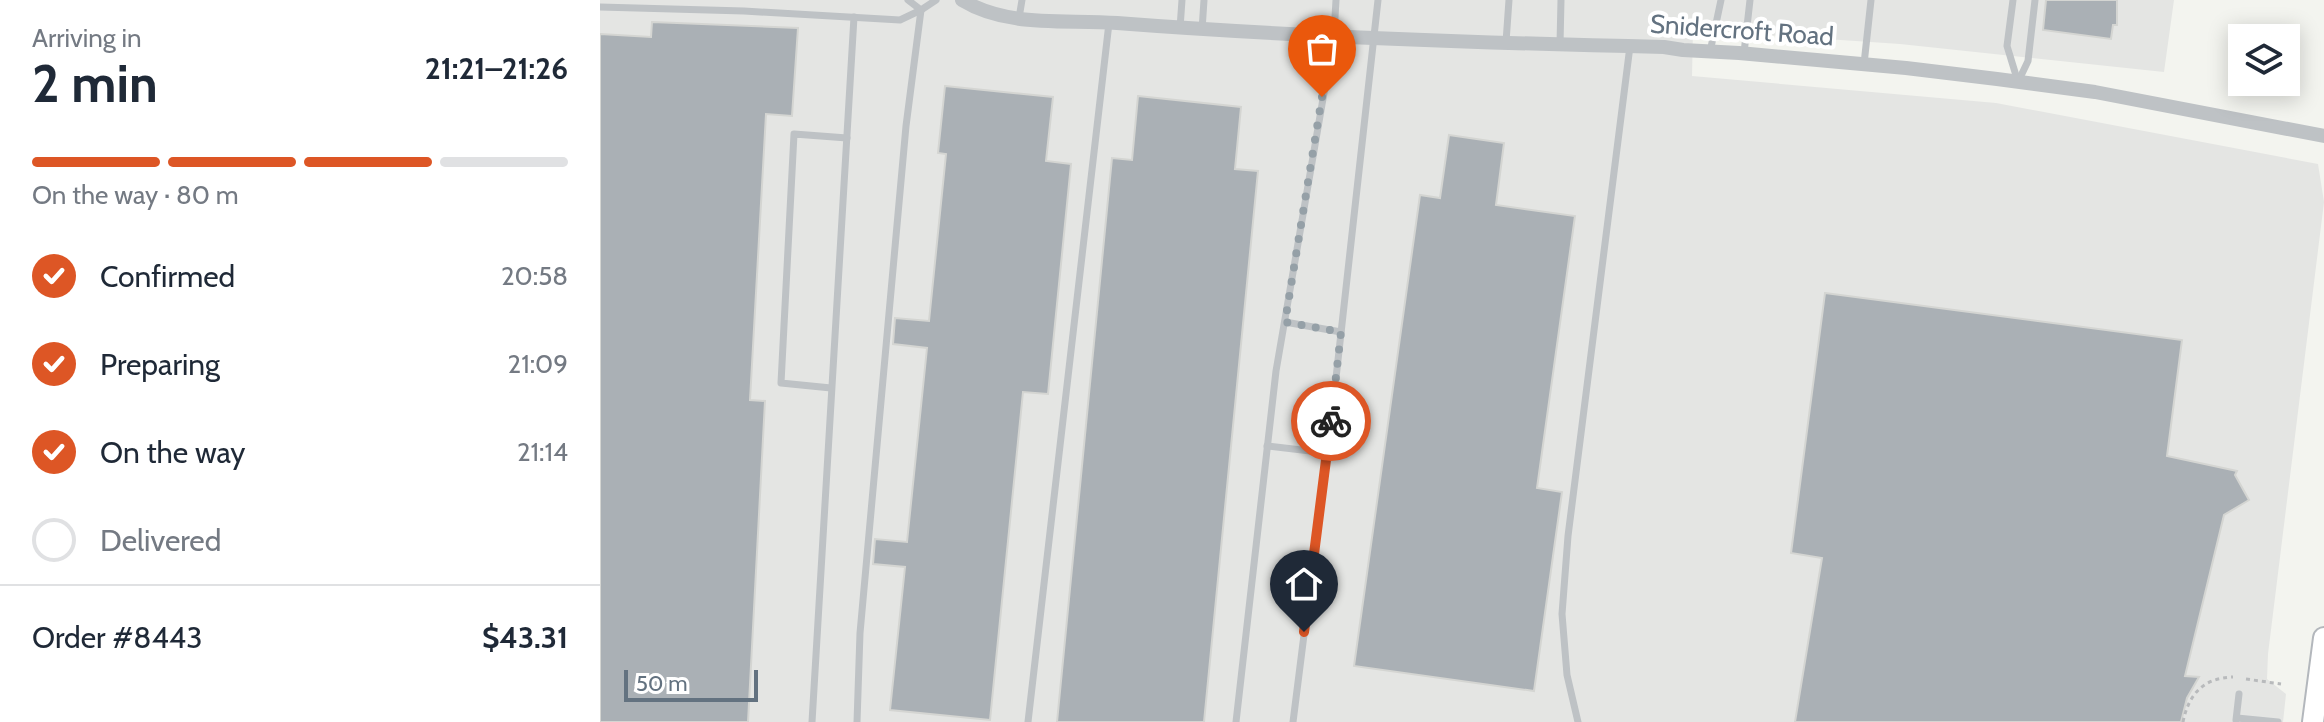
<!DOCTYPE html>
<meta charset="utf-8">
<style>
body{margin:0;font-family:Cabin,sans-serif;background:#f6f6f7;color:#1f2937;height:100vh;display:flex;flex-direction:column;font-size:30px;white-space:nowrap}
*{box-sizing:border-box;margin:0}
p{font-size:26px;color:#747a83}
.icon{flex:none;width:44px;height:44px;fill:none;stroke:currentColor;stroke-width:2;stroke-linecap:round;stroke-linejoin:round}
.map{position:relative;flex:1;overflow:hidden}
.panel{display:flex;flex-direction:column;background:#fff;width:600px}
.panel>*{flex:none}
.fabs{position:absolute;left:1628px;top:24px;display:grid;gap:16px}
.fabs a{display:grid;place-items:center;width:72px;height:72px;border-radius:0px;background:#fff;box-shadow:0 4px 20px #0003;font-size:40px}
.scale{position:absolute;left:24px;bottom:20px;width:134px;box-sizing:border-box;padding-left:8px;border:4px solid #637280;border-top:0;font-size:22px;line-height:28px;white-space:nowrap;color:#637280;-webkit-text-stroke:6px #fff;paint-order:stroke}
.pin{position:absolute;display:grid;place-items:center;width:68px;height:68px;color:#fff;margin:-82px -34px;border-radius:50% 50% 50% 0;rotate:-45deg;box-shadow:0 0 8px #0007}
.pin .icon{rotate:45deg}
.courier{position:absolute;display:grid;place-items:center;width:80px;height:80px;margin:-40px;border:6px solid #dd5625;border-radius:50%;background:#fff;color:#222;box-shadow:0 2px 10px #0007}
.summary em{font-style:normal;font-weight:700}
.summary div{display:flex;flex-direction:column-reverse}
.summary{display:flex;align-items:center;justify-content:space-between;height:136px;padding:0 32px}
h1{font-size:52px;font-weight:700;line-height:60px}
.bar{display:grid;grid-template-columns:repeat(4,1fr);gap:12px 8px;align-content:center;height:96px;padding:0 32px}
.bar i{height:10px;border-radius:6px;background:#e0e1e3}
.bar .selected{background:#dd5625}
.bar p{grid-column:span 4}
.line{display:flex;align-items:center;gap:20px;padding:0 32px;border-top:2px solid #e0e1e3}
.line div{flex:1}
ol{padding:0 32px;list-style:none}
li{display:flex;align-items:center;gap:24px;height:88px}
li p{margin-inline-start:auto}
li .icon{padding:8px;border-radius:50%;background:#dd5625;color:#fff;stroke-width:4}
li:last-child{color:#747a83}
li i{width:44px;height:44px;border:4px solid #e0e1e3;border-radius:50%}
main{display:flex;flex:1;min-height:0}
.map>svg:first-child{display:block}
.built{fill:#e4e5e3}
.building{fill:#aab0b5;stroke:#d4d5d2;stroke-width:2}
.lines{fill:none;stroke-linecap:round;stroke-linejoin:round}
.secondary-casing{stroke:#b3b7bc;stroke-width:24}
.path{stroke:#b8babc;stroke-width:3;stroke-dasharray:4 4;stroke-linecap:butt}
.service{stroke:#bec2c5;stroke-width:7}
.minor{stroke:#bec2c5;stroke-width:14}
.secondary{stroke:#fff;stroke-width:20}
.done{stroke:#95a0a7;stroke-width:8;stroke-dasharray:0 14.4}
.route{stroke:#dd5625;stroke-width:10}
.labels{text-anchor:middle;stroke-width:8;stroke-linejoin:round;paint-order:stroke}
.street-label{font-size:26px;fill:#637280;stroke:#fff}
</style>
<main>
<section class="panel">
<div class="summary"><div><h1>2 min</h1><p>Arriving in</p></div><em>21:21–21:26</em></div>
<div class="bar"><i class="selected"></i><i class="selected"></i><i class="selected"></i><i></i><p>On the way · 80 m</p></div>
<ol>
<li><svg class="icon" aria-label="check" viewBox="0 0 24 24"><path d="M5 12l5 5 9-10"/></svg>Confirmed<p>20:58</p></li>
<li><svg class="icon" aria-label="check" viewBox="0 0 24 24"><path d="M5 12l5 5 9-10"/></svg>Preparing<p>21:09</p></li>
<li><svg class="icon" aria-label="check" viewBox="0 0 24 24"><path d="M5 12l5 5 9-10"/></svg>On the way<p>21:14</p></li>
<li><i></i>Delivered</li>
</ol>
<div class="line" style="height:104px"><div>Order #8443</div><b>$43.31</b></div>
</section>
<div class="map">
<svg width="1724" height="722" viewBox="0 0 1724 722">
<rect width="100%" height="100%" fill="#f3f4ef"/>
<path class="built" d="M0,0H1574L1564,72L1300,44L1093,30L1092,76L1396,103L1718,164L1724,202L1668,654L1667,679L1686,694L1683,722H0Z"/>
<g class="building">
<path d="M1446,0H1517V25H1513L1511,39L1443,30Z"/>
<path d="M52,22L198,28L192,116L166,114L150,400L165,401L148,722H0V34L51,37Z"/>
<path d="M345,86L453,97L446,161L471,164L448,394L423,392L390,720L290,710L305,567L273,564L275,539L307,542L327,348L293,344L295,318L329,321L346,154L338,153Z"/>
<path d="M538,96L641,107L635,169L658,171L604,722H457L512,158L532,160Z"/>
<path d="M849,135L904,143L896,205L975,216L937,488L962,492L934,691L754,666L820,195L840,198Z"/>
<path d="M1225,293L1582,340L1567,456L1637,471L1635,475L1649,500L1624,515L1585,676L1599,677L1587,698L1581,722H1195L1222,558L1191,553Z"/>
</g>
<g class="lines">
<defs>
<path id="secondary" d="M1713,722L1724,638"/>
</defs>
<use href="#secondary" class="secondary-casing"/>
<g class="path">
<path d="M1646,679L1681,684"/>
<path d="M1583,722C1589,693 1604,678 1633,677"/>
</g>
<g class="service">
<path d="M308,0L321,10L336,0"/>
<path d="M1413,0L1407,46L1418,82"/>
<path d="M0,7L144,11L300,20L321,10"/>
<path d="M419,18L422,0"/>
<path d="M580,28L582,0"/>
<path d="M602,30L604,0"/>
<path d="M906,42L909,0"/>
<path d="M960,44L961,0"/>
<path d="M1110,52L1121,0"/>
<path d="M1144,53L1150,0"/>
<path d="M1264,64L1271,0"/>
<path d="M1418,82L1428,61L1435,0"/>
<path d="M685,322L741,332"/>
<path d="M231,388L181,383L194,134L247,138"/>
<path d="M667,446L727,453"/>
<path d="M1637,718L1678,722"/>
<path d="M1636,720L1639,694"/>
<path d="M212,722L254,17"/>
<path d="M257,722L260,633L306,126L321,10"/>
<path d="M428,722L509,23"/>
<path d="M636,722L676,371L734,35L736,0"/>
<path d="M693,722L733,405L778,0"/>
<path d="M978,722L967,675L962,614L968,536L1030,46"/>
</g>
<path class="minor" d="M362,0C408,28 465,19 517,23C698,37 881,43 1064,47L1083,50L1139,53L1306,68L1397,79L1495,92L1724,136"/>
<use href="#secondary" class="secondary"/>
</g>
<g class="lines">
<path class="done" d="M722,97L685,322L741,332L731,421"/>
<path class="route" d="M704,632L731,421"/>
</g>
<g class="labels">
<g class="street-label">
<text transform="translate(1142 30) rotate(4)" y="9">Snidercroft Road</text>
</g>
</g>
</svg>
<div class="fabs">
<a><svg class="icon" aria-label="layers" viewBox="0 0 24 24"><path d="M12 4l9 5-9 5-9-5zM3 14l9 5 9-5"/></svg></a>
</div>
<div class="scale">50 m</div>
<div class="pin" style="left:722px;top:97px;background:#ea580c"><svg class="icon" aria-label="bag" viewBox="0 0 24 24"><path d="M5 8h14l-1 12H6zM9 8a3 3 0 0 1 6 0"/></svg></div>
<div class="pin" style="left:704px;top:632px;background:#1f2937"><svg class="icon" aria-label="home" viewBox="0 0 24 24"><path d="M3 11l9-7 9 7M6 9v11h12V9"/></svg></div>
<div class="courier" style="left:731px;top:421px"><svg class="icon" aria-label="bike" viewBox="0 0 24 24"><circle cx="6" cy="16" r="4"/><circle cx="18" cy="16" r="4"/><path d="M6 16l4-8h5l3 8M10 8l3 8H6M13 5h3"/></svg></div>
</div>
</main>
